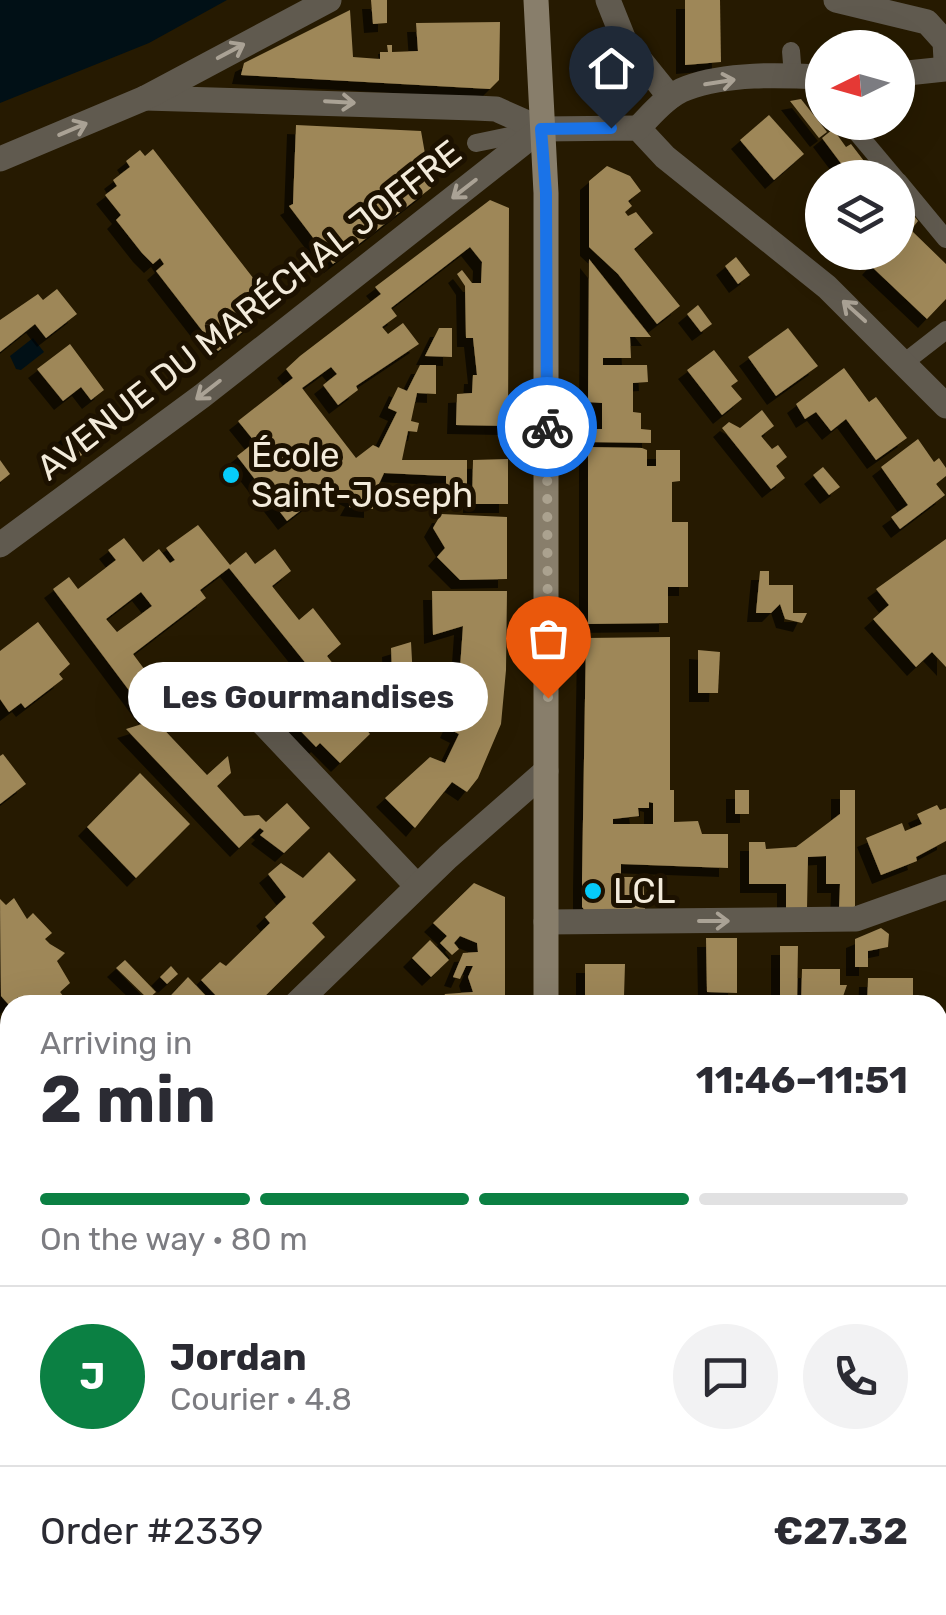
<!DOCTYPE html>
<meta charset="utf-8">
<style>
body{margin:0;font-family:Rubik,sans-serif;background:#f2f2f3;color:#2b2b33;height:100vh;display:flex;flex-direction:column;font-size:38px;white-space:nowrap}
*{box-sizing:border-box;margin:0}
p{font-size:32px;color:#7c7c81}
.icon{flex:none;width:55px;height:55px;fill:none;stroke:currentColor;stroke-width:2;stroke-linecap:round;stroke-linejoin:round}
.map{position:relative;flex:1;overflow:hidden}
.sheet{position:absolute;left:0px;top:995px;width:948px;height:620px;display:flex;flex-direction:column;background:#fff;border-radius:30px 30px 0 0;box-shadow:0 10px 40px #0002}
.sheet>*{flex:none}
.needle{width:65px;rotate:265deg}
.fabs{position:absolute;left:805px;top:30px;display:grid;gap:20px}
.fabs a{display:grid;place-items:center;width:110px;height:110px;border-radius:50%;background:#fff;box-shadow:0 10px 40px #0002;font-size:50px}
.pin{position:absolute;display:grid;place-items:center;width:85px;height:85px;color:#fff;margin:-102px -42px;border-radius:50% 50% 50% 0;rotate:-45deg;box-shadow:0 0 10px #0007}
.pin .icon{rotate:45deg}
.courier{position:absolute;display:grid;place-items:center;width:100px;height:100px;margin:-50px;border:8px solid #1a73e8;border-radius:50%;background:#fff;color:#222;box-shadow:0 2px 12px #0007}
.bubble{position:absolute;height:70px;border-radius:35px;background:#fff;box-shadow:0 10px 40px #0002;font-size:32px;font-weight:700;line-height:70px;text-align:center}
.summary em{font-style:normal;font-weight:700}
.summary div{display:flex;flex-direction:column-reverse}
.summary{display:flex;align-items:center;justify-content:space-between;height:170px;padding:0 40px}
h1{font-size:65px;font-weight:700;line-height:75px}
.bar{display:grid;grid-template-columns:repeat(4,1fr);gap:15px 10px;align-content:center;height:120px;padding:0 40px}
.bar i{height:12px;border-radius:8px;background:#e1e1e2}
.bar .active{background:#0b8043}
.bar p{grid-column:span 4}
.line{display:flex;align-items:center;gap:25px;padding:0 40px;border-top:2px solid #e1e1e2}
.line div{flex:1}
.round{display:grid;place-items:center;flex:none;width:105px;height:105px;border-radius:52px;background:#f2f2f3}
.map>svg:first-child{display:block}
.green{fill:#4d4026}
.water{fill:#011016}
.building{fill:#9e8759;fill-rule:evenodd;filter:url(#shadow)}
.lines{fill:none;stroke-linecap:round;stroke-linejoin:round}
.service{stroke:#605a4f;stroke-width:18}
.minor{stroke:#605a4f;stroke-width:25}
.tertiary{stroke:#605a4f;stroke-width:25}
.secondary{stroke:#887e6b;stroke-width:25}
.oneway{stroke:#aaa295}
.done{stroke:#aba28f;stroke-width:10;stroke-dasharray:0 18}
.route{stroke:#1a73e8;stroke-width:12}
.poi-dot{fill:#06cbf9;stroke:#1c1100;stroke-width:4}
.labels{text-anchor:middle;stroke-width:10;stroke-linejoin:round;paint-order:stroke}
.street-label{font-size:35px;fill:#f3ebdb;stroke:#1c1100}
.poi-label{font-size:35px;fill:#f3ebdb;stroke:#1c1100;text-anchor:start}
</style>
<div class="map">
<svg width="946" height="1615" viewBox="0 0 946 1615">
<defs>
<filter id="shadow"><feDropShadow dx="-9" dy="9" stdDeviation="0" flood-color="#0009"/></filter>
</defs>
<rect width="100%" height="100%" fill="#261a01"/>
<path class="green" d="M938,1115H946V1171L938,1170Z"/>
<g class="water">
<path d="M0,0H227L149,43L0,103Z"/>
<path d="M33,338L44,352L21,370L16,369L10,356Z"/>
</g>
<g class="building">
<path d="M371,0H387V23L373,24Z"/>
<path d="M685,0H720L721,62L685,65Z"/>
<path d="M350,10L353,57L380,59V52H388L387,45H392V52L418,51L416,23L500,22L499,80L490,89L241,75L244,63Z"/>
<path d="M801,99L827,132L819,138L790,101Z"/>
<path d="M769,115L804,154L774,180L740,140Z"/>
<path d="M296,125L421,131L431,188L333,264L289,206L293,204Z"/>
<path d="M833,129L846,147L851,144L877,178H852L822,138Z"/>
<path d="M153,149L257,283L252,287L266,305L251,318L255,322L218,351L156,271L164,264L160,258L153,264L142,253L116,220L121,215L105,195L117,186L113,180L130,167L126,161L140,150L145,156Z"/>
<path d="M607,166L630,176L641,191L628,201L632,206L625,212L628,216L636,212L653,233L634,249L680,306L657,324L618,274L589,247V181Z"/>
<path d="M898,195L918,221L911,230L946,264V299L927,319L871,266L884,252H898Z"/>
<path d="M490,200L509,208L508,426L456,425L457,394L472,393L473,375H477L473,338H466L465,286L457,274L462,270L472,283H481L482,262L470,247L391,308L397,316L382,327L388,334L403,323L419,344L356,386L358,390L338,405L323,385L337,374L331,367L302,388L356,458L373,445L379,448L397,412L388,408L398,387L407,391L420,365H436V394L417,393L411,421L419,423L417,432L408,431L402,460H467V486H446V476L384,473L373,497V509L349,507L354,498L339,491L335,501L322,494L287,521L237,456L255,442L238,421L293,378L286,369L300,356L381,294L375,287Z"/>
<path d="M736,257L750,275L738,284L725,266Z"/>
<path d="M589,259L651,337H630L631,358H603V365H647L648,382L633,383V412L641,413V429L651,430V443L588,442V429H602V403L588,402Z"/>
<path d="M57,289L77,314L46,338L35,324L0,352V320L38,294L43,300Z"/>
<path d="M698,305L712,324L701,332L687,314Z"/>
<path d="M439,328H452V357L425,356Z"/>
<path d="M788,328L818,366L776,396L748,357Z"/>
<path d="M70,344L104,390L91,400L81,387L63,401L37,369Z"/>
<path d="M714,350L738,381L731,386L742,399L722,415L687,370Z"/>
<path d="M844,368L869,402L876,397L907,438L876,460L846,419L831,431L816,412L805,419L796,404Z"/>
<path d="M762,410L774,426L761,436L772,449L778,445L787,457L776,466L785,478L771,489L722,428L729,422L740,428Z"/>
<path d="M71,430L87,451L77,459L61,438Z"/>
<path d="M918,439L934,462L939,458L946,468V476L936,484L945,495L900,529L891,517L908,505L881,467Z"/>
<path d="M588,447L642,448L647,450V466H656V450H680V481L672,482V522H688V587H668V623L588,624Z"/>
<path d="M508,459V504H472L473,460Z"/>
<path d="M0,460L10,474L0,482Z"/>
<path d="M823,467L840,487L829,495L813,475Z"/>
<path d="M441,514L507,517V579L460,580L437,557L445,548L433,528Z"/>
<path d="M198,525L230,565L246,552L255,564L275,549L291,571L272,586L299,620L313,608L341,644L327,656L334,665L312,671L229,568L200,590L206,598L133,654L177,713L152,721L53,589L69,577L78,589L116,560L108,550L124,538L143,562L159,549L170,563L175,560L166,548ZM141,592L152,606L117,632L106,619Z"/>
<path d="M946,539V667L932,652L916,667L873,619L889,605L876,589Z"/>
<path d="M760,571H769V585H793V613H807L802,623L785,619L780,604L771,613H756Z"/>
<path d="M432,591H507L506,670L501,724L478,778L467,792L452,782L415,828L385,798L430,757L445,763L459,734L449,729L455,716L463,719L466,708L483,710L485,704L393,698L391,648L411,642L413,679L467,683L469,668H460L463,626L433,635Z"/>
<path d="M38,622L70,664L59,674L63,679L25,708L21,703L9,712L0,699V651Z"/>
<path d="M670,637V790H674V822L698,821L702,834H728V868L621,864V877H643L645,909L587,913L582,907V880L586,638ZM649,802L653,803V824H613V819L639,816L638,808H649Z"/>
<path d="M698,650L720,652L718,693H698Z"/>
<path d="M292,663L296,677L249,691L245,677Z"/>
<path d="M328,683L370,734L340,763L320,743L316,747L290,720Z"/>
<path d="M217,694L219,701L197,707L194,701Z"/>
<path d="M155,720L207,775L228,756L231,773L217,786L244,816L259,815L266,822L287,803L310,828L284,853L260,835L264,831L260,828L239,848L126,729Z"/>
<path d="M3,754L26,784L0,804V756Z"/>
<path d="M140,773L190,824L136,878L87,827Z"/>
<rect x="735" y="790" width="14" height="24"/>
<path d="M840,790H855V909H839L840,884H826V856L808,857L807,909H786V884H749V842H765L766,849L796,847L840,814Z"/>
<path d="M937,805L940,810L946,808V841L916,857L917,861L881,875L866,838L902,823L905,831L922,824L917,814Z"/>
<path d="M329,852L356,880L312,923L325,937L256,1005H225L201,980L220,962L226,966L270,923L265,917L286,897L268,874L281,863L303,878Z"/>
<path d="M474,883L505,897V1005H440L445,994L473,992L468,977L473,966H466L460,979L453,977L463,953L478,952L477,943L460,936L454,943L459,949L452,955L440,943L447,936L433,923Z"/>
<path d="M14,898L27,919L33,913L52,933L45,939L50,944L65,953L57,961L70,983L60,992L64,997L61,1005H25L18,997L9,1005L1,996L0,899L6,905Z"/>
<path d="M881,928L889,934L888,947L868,951V967H855V939Z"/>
<path d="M706,938H737V993L707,992Z"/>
<path d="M430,940L449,960L431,977L412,958Z"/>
<path d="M780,946H798L797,1005H772V997H780Z"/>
<path d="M125,960L156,992L148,999L116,968Z"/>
<path d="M585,964H625L624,996L630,997V1005H585Z"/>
<path d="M171,966L178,974L167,984L160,977Z"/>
<path d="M802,969H840V985H847L840,1005H801Z"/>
<path d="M188,977L207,997L199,1005H162Z"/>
<path d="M868,978H913V1005H867Z"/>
<path d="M10,1132V1169L0,1159V1142Z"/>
<path d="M938,1219H946L941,1257H938Z"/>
<path d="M0,1393L10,1400V1461H0Z"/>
<rect x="938" y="1398" width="8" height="14"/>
<path d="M10,1497V1509L0,1510V1498Z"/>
<path d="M0,1552H10V1583L0,1584Z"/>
<path d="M26,1605H93L99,1615H27Z"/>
<path d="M168,1605H233V1615H161Z"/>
<rect x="252" y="1605" width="243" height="10"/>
<path d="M633,1605H660L661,1615H633Z"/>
<path d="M740,1605H791V1609H754V1615H740Z"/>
</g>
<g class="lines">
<g class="service">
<path d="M791,51L793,76"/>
<path d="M848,122L895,178"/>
<path d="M476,143L534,131"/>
<path d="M898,181L946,239"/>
<path d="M905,362L946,330"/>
</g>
<g class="minor">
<path d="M608,0L624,40L670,97"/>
<path d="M836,0L927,22L945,42L946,60"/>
<path d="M898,74L946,69"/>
<path d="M145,98L475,108L496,109L541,129L638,128L665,157L827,287L946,406"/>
<path d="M638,128C652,114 667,95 687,88C727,73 780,75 822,77"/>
<path d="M0,159L145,98L329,0"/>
<path d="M0,545L202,396L541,129"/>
<path d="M244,703L417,886"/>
<path d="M546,922L856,919L946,887"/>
<path d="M938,1507H946"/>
</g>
<g class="tertiary">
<path d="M295,1005L448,857L546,771"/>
<path d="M0,1297L10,1287"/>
</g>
<g class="secondary">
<path d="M536,0L546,193V1005"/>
<path d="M544,1615V1605"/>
</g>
</g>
<defs><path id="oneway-shaft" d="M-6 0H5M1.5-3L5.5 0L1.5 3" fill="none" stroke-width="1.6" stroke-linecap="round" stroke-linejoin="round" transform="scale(2.5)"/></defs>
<g class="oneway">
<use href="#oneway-shaft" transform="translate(231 51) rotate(-28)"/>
<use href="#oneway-shaft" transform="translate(720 82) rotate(-9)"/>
<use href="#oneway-shaft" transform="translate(340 102) rotate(3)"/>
<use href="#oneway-shaft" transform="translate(73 129) rotate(-23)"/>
<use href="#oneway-shaft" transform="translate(464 189) rotate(142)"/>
<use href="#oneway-shaft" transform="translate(854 311) rotate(-138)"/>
<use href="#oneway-shaft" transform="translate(208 390) rotate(142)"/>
<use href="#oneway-shaft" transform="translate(714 921)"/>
</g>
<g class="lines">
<path class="done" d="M547,427L548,698"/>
<path class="route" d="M547,427L546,193L541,129L611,128"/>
</g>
<g class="poi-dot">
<circle cx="231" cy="475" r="10"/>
<circle cx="593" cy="891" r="10"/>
</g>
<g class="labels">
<g class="street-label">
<text transform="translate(249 310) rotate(-38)" y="12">AVENUE DU MARÉCHAL JOFFRE</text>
</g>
<g class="poi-label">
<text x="251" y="467">École<tspan x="251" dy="40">Saint-Joseph</tspan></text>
<text x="613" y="903">LCL</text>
</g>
</g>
</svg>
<div class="fabs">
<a><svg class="needle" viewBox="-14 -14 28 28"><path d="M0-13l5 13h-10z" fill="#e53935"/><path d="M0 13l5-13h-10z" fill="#7c7c81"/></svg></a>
<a><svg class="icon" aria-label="layers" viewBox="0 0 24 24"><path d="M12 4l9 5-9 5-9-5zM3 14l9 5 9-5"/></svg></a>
</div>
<div class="pin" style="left:548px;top:698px;background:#ea580c"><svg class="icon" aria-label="bag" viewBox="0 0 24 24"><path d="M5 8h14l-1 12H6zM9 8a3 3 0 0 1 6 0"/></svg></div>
<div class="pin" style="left:611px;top:128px;background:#1f2937"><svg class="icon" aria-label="home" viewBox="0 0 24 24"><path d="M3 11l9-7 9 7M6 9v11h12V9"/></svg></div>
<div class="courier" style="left:547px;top:427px"><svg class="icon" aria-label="bike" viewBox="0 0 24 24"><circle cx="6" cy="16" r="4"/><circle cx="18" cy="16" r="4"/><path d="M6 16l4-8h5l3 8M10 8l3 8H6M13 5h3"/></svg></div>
<div class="bubble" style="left:128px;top:662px;width:360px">Les Gourmandises</div>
<section class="sheet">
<div class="summary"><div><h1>2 min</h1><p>Arriving in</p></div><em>11:46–11:51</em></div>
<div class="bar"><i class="active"></i><i class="active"></i><i class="active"></i><i></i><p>On the way · 80 m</p></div>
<div class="line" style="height:180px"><b class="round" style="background:#0b8043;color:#fff">J</b><div><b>Jordan</b><p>Courier · 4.8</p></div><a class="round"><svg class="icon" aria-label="chat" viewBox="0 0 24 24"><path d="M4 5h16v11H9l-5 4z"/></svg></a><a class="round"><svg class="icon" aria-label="phone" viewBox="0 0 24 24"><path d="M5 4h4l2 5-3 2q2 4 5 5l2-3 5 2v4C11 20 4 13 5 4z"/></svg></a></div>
<div class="line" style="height:130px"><div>Order #2339</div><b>€27.32</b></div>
</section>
</div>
